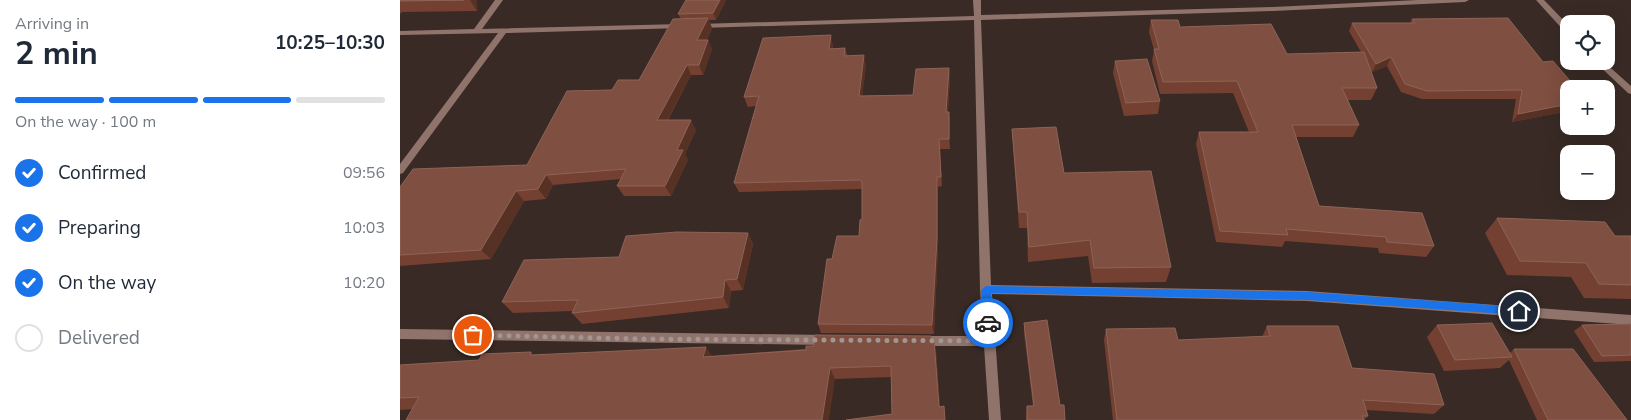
<!DOCTYPE html>
<meta charset="utf-8">
<style>
body{margin:0;font-family:"Nunito Sans",sans-serif;background:#f2f2f3;color:#1f2937;height:100vh;display:flex;flex-direction:column;font-size:19px;white-space:nowrap}
*{box-sizing:border-box;margin:0}
p{font-size:16px;color:#747a83}
.icon{flex:none;width:28px;height:28px;fill:none;stroke:currentColor;stroke-width:2;stroke-linecap:round;stroke-linejoin:round}
.map{position:relative;flex:1;overflow:hidden}
.panel{display:flex;flex-direction:column;background:#fff;width:400px}
.panel>*{flex:none}
.tools{position:absolute;left:1160px;top:15px;display:grid;gap:10px}
.tools a{display:grid;place-items:center;width:55px;height:55px;border-radius:10px;background:#fff;box-shadow:0 5px 20px #0002;font-size:25px}
.pin{position:absolute;display:grid;place-items:center;width:42px;height:42px;color:#fff;margin:-21px;border:2px solid #fff;border-radius:50%;box-shadow:0 1px 5px #0007}
.courier{position:absolute;display:grid;place-items:center;width:50px;height:50px;margin:-25px;border:4px solid #1a73e8;border-radius:50%;background:#fff;color:#222;box-shadow:0 1px 6px #0007}
.overview em{font-style:normal;font-weight:700}
.overview div{display:flex;flex-direction:column-reverse}
.overview{display:flex;align-items:center;justify-content:space-between;height:85px;padding:0 15px}
h1{font-size:32px;font-weight:700;line-height:38px}
.bar{display:grid;grid-template-columns:repeat(4,1fr);gap:8px 5px;align-content:center;height:60px;padding:0 15px}
.bar i{height:6px;border-radius:4px;background:#e0e1e3}
.bar .on{background:#1a73e8}
.bar p{grid-column:span 4}
ol{padding:0 15px;list-style:none}
li{display:flex;align-items:center;gap:15px;height:55px}
li p{margin-inline-start:auto}
li .icon{padding:5px;border-radius:50%;background:#1a73e8;color:#fff;stroke-width:4}
li:last-child{color:#747a83}
li i{width:28px;height:28px;border:2px solid #e0e1e3;border-radius:50%}
main{display:flex;flex:1;min-height:0}
.map>svg:first-child{display:block}
.lines{fill:none;stroke-linecap:round;stroke-linejoin:round}
.street{fill:#90746c;fill-rule:evenodd}
.wall{fill:#744031}
.shaded-wall{fill:#583125}
.building{fill:#7f4f41;stroke:#8d6457}
.route{fill:#1a73e8}
.done{stroke:#a29692;stroke-width:5;stroke-dasharray:0 9}
</style>
<main>
<section class="panel">
<div class="overview"><div><h1>2 min</h1><p>Arriving in</p></div><em>10:25–10:30</em></div>
<div class="bar"><i class="on"></i><i class="on"></i><i class="on"></i><i></i><p>On the way · 100 m</p></div>
<ol>
<li><svg class="icon" aria-label="check" viewBox="0 0 24 24"><path d="M5 12l5 5 9-10"/></svg>Confirmed<p>09:56</p></li>
<li><svg class="icon" aria-label="check" viewBox="0 0 24 24"><path d="M5 12l5 5 9-10"/></svg>Preparing<p>10:03</p></li>
<li><svg class="icon" aria-label="check" viewBox="0 0 24 24"><path d="M5 12l5 5 9-10"/></svg>On the way<p>10:20</p></li>
<li><i></i>Delivered</li>
</ol>
</section>
<div class="map">
<svg width="1231" height="420" viewBox="0 0 1231 420">
<rect width="100%" height="100%" fill="#392a25"/>
<g class="lines">
<g class="street">
<path d="M95,0H103L82,29L282,24L286,26L282,28L106,33L3,173L0,174V164L98,33L0,35V31L74,29Z"/>
<path d="M573,0H581V15L873,7L1018,0H1069L1065,2L873,11L581,20L591,285L907,291L1231,315V325L907,301L592,294L601,420H589L584,346H521L517,345L515,341L517,337L521,336H583L580,289L574,20L299,28L295,26L299,24L574,16Z"/>
<path d="M1136,0H1144L1169,26V33H1166Z"/>
<path d="M1194,61H1203L1231,86V94L1228,93Z"/>
<path d="M0,329L426,335L430,336L432,340L430,344L426,345L0,339Z"/>
</g>
</g>
<g class="wall">
<path d="M0,0H77V11L2,12L0,14Z"/>
<path d="M326,0L316,20H309L312,28L307,40H308L312,49L303,75H291L268,120L296,130L285,154L288,160L271,196H224L217,186L221,179L153,185L146,199L124,201L91,259L0,266V187L127,165L212,90L239,80L281,19L278,14Z"/>
<path d="M1012,19L1143,62L1169,92V111L1112,122L1116,99H1022L1001,92L987,66L972,72L969,66L977,88L971,100H948L959,125L953,137H896L919,206L1034,246L1026,257L979,253L978,248L885,241L882,247L816,242L796,144L799,132H849L833,93L760,94L752,61L754,50L749,32L751,20L780,27L887,54L961,52L949,31L952,23H1010Z"/>
<path d="M433,45V49L445,48L447,55L466,65L462,96L513,95L549,68L550,78L548,112H549L550,122V149H540L542,186L538,187V248L534,334L421,333L418,324L432,259L459,236L462,219V189L339,192L334,183L356,106L348,107L344,97Z"/>
<path d="M715,61L760,101L758,114L724,116L713,73Z"/>
<path d="M612,129L771,267L766,282L692,283L688,256L628,262L627,228H619L613,145Z"/>
<path d="M1097,218L1215,236H1231V299L1184,298L1171,277L1107,275L1085,233Z"/>
<path d="M348,233L353,244L343,290L331,291L329,308L182,324L172,313L173,311L113,313L102,302L219,257Z"/>
<path d="M624,323L660,405L665,420H626L627,406H633L624,333Z"/>
<path d="M1231,324V361L1194,362L1174,331L1182,325Z"/>
<path d="M1037,325L1110,353L1114,349L1227,420H1137L1109,360L1100,368L1044,371L1027,337Z"/>
<path d="M867,326L952,368L1044,405L1034,414L966,410L968,416L964,420H713L704,340L706,329L778,340L862,337Z"/>
<path d="M532,339L536,351L540,407L492,414L491,377L435,379L0,410V365L79,360L135,355L312,356Z"/>
</g>
<g class="shaded-wall">
<path d="M70,0H77V11Z"/>
<path d="M320,0H326L316,20L313,13Z"/>
<path d="M308,18L312,28L302,50L297,40Z"/>
<path d="M431,35L433,45L432,59L429,49Z"/>
<path d="M308,40L312,49L303,75L299,65Z"/>
<path d="M464,55L466,65L461,106L459,96Z"/>
<path d="M991,57L987,66L972,72L976,64Z"/>
<path d="M287,65L291,75L262,130L257,120Z"/>
<path d="M549,68L550,78L547,122L546,112Z"/>
<path d="M1169,104V111L1112,122L1118,114Z"/>
<path d="M549,112L550,122V149L549,139Z"/>
<path d="M291,120L296,130L285,154L288,160L271,196L265,186L277,150Z"/>
<path d="M539,139L540,149L542,186L541,177Z"/>
<path d="M146,175L153,185L146,199L138,189Z"/>
<path d="M537,177L538,187V248L534,334L532,325Z"/>
<path d="M116,191L124,201L91,259L81,250Z"/>
<path d="M348,233L353,244L343,290L337,279Z"/>
<path d="M325,280L331,291L329,308L323,297Z"/>
<path d="M534,339L536,351L541,418L539,407Z"/>
<path d="M306,347L314,359L303,357Z"/>
<path d="M430,368L435,379L429,420H422Z"/>
</g>
<g class="building">
<path d="M0,0H64L0,1Z"/>
<path d="M286,0H320L313,13L278,14Z"/>
<path d="M308,18L297,40H308L299,65H287L257,120H291L277,150H283L265,186H217L226,169L146,175L138,189L116,191L81,250L0,255V187L13,169L127,165L167,91L212,90L218,80H239L273,19Z"/>
<path d="M1108,18L1143,62L1153,61L1177,89H1169V92H1163L1169,97V104L1118,114L1122,90L1027,91L1005,84L991,57L976,64L952,23H1015L1012,19Z"/>
<path d="M751,20H778L780,27L871,24L887,54L964,52L977,88H942L959,125H892L919,206L1022,213L1034,246L987,242L986,237L886,229L888,235L820,231L799,132H858L837,81L763,82L754,49H759Z"/>
<path d="M431,35L429,49L445,48L444,56L464,55L459,96L513,95L516,69L549,68L546,112H549V139H539L541,177H537V239L532,325L418,324L427,259H432L437,236H459L460,220L462,219V182L460,180L334,183L359,96L344,97L363,38Z"/>
<path d="M747,59L760,101L726,103L715,61Z"/>
<path d="M656,127L664,173L751,171L771,267L694,268L690,240L629,247L627,212H619L612,129Z"/>
<path d="M1097,218L1205,222L1215,236H1231V285L1199,284L1186,263L1120,261Z"/>
<path d="M277,232L348,233L337,279L325,280L323,297L172,313L178,300L102,302L124,260L219,257L226,236Z"/>
<path d="M647,320L660,405H664L665,420H627V406H634L624,323Z"/>
<path d="M1092,323L1112,357L1055,360L1037,325Z"/>
<path d="M1231,324V355L1202,356L1182,325Z"/>
<path d="M867,326H938L952,368L1034,374L1044,405L963,400L968,416H962L964,420H717L706,329L775,328L778,340L870,336Z"/>
<path d="M415,335L531,336V340L534,339L539,407L544,406L545,420H446L492,414L491,366L430,368L422,420H6L19,397L0,398V365L79,360L82,354L131,352V355L306,347L303,357L406,350V346H414Z"/>
<path d="M1114,349H1173L1227,420H1148Z"/>
</g>
<path class="route" d="M586,286L908,292L1119,307L1123,311L1119,315L908,300L591,293L593,323L588,327L584,323L581,290Z"/>
<g class="lines">
<path class="done" d="M73,335L244,339L590,341L588,323"/>
</g>
</svg>
<div class="tools">
<a><svg class="icon" aria-label="locate" viewBox="0 0 24 24"><circle cx="12" cy="12" r="6"/><path d="M12 2v4M12 18v4M2 12h4M18 12h4"/></svg></a>
<a>+</a>
<a>−</a>
</div>
<div class="pin" style="left:73px;top:335px;background:#ea580c"><svg class="icon" aria-label="bag" viewBox="0 0 24 24"><path d="M5 8h14l-1 12H6zM9 8a3 3 0 0 1 6 0"/></svg></div>
<div class="pin" style="left:1119px;top:311px;background:#1f2937"><svg class="icon" aria-label="home" viewBox="0 0 24 24"><path d="M3 11l9-7 9 7M6 9v11h12V9"/></svg></div>
<div class="courier" style="left:588px;top:323px"><svg class="icon" aria-label="car" viewBox="0 0 24 24"><path d="M5 17H2v-5l4-1 3-4h7l3 4 3 1v5h-3M9 17h6M6 11h13"/><circle cx="7" cy="17" r="2"/><circle cx="17" cy="17" r="2"/></svg></div>
</div>
</main>
